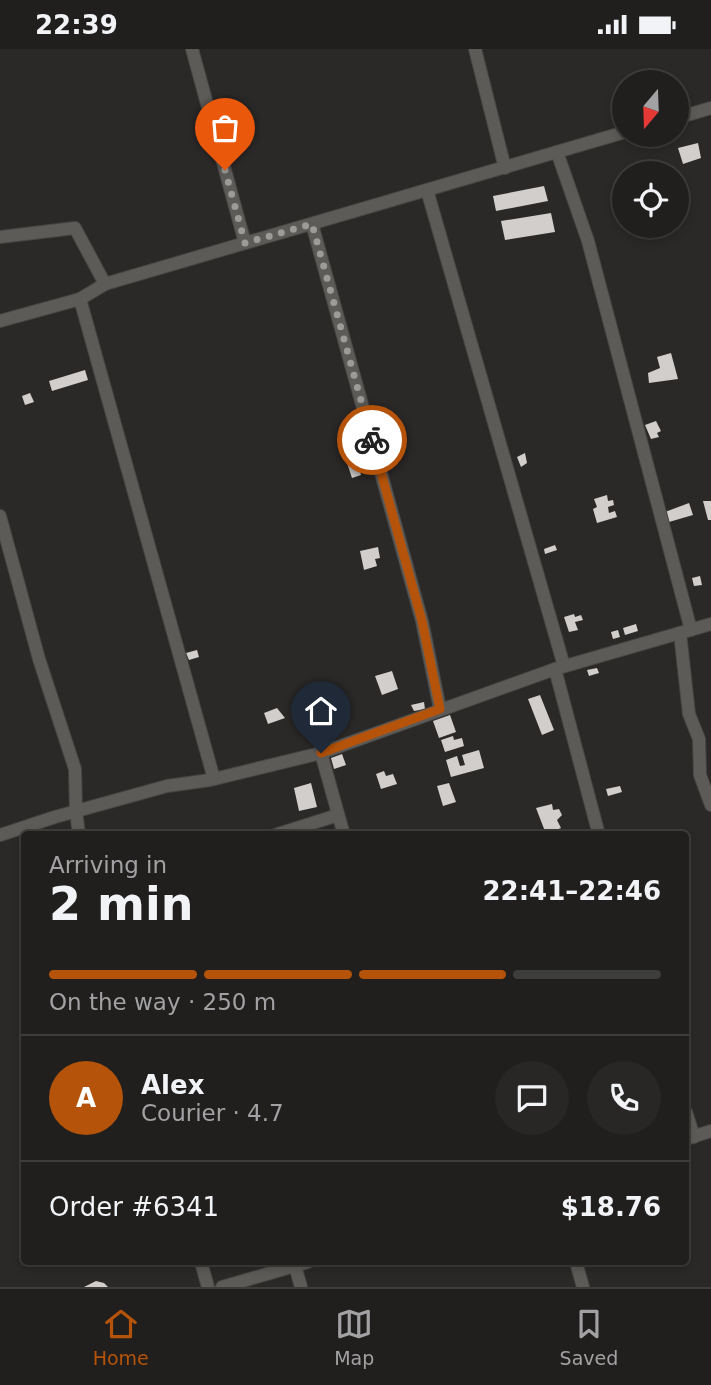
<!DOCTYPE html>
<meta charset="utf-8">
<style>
body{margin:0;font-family:"DejaVu Sans",sans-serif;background:#282726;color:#f1f3f6;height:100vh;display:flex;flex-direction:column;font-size:26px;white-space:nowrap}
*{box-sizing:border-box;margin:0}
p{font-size:23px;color:#a2a2a4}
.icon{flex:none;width:38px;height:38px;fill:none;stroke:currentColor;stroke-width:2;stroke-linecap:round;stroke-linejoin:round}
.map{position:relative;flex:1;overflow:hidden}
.details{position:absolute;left:21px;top:782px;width:668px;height:434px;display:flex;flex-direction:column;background:#201f1d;border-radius:7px;box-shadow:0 4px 10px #0003,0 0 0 2px #3d3d3b}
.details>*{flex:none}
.needle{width:46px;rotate:199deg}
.tools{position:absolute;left:612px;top:21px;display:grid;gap:14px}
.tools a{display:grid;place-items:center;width:77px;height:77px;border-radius:50%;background:#201f1d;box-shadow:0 4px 10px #0003,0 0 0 2px #3d3d3b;font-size:35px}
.pin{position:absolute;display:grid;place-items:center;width:60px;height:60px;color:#fff;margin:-72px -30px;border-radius:50% 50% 50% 0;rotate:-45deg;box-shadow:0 0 7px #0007}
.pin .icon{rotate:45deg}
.courier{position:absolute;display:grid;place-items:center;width:70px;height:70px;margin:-35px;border:5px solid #b45309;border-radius:50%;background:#fff;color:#222;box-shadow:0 2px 9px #0007}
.summary em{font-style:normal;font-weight:700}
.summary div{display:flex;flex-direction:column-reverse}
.summary{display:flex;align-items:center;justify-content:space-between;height:119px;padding:0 28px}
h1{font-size:46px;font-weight:700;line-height:52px}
.bar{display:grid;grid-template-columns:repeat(4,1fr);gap:10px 7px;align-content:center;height:84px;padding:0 28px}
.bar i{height:9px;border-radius:5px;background:#3d3d3b}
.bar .selected{background:#b45309}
.bar p{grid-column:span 4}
.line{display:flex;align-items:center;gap:18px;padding:0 28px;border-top:2px solid #3d3d3b}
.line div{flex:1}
.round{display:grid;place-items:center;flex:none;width:74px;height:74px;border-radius:37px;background:#282726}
.status{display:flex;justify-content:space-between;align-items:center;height:49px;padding:0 35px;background:#201f1d;direction:ltr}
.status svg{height:19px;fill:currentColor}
.dock{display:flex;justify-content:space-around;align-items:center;height:98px;border-top:2px solid #3d3d3b;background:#201f1d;font-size:19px;color:#a2a2a4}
.dock a{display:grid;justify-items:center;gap:4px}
.dock .selected{color:#b45309}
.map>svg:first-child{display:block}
.building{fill:#d1cecb}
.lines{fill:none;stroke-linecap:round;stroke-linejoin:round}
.minor-casing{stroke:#474644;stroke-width:14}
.minor{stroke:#5d5b58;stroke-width:12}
.done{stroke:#9d9b9a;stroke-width:7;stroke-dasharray:0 12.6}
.route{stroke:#b45309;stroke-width:9}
</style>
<div class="status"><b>22:39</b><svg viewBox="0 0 49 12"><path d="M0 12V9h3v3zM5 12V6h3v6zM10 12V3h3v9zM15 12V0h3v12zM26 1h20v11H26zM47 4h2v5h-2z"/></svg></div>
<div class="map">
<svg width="711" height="1238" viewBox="0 0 711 1238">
<rect width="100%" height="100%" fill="#2b2927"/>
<g class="building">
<path d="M698,94L701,109L683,115L678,99Z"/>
<path d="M544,137L548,152L496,162L493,147Z"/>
<path d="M551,164L555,183L505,191L501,172Z"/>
<path d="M671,304L678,330L649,334L648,324L660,319L657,308Z"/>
<path d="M85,321L88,331L52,342L49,332Z"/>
<path d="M30,344L34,353L25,356L22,347Z"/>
<path d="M656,372L661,382L657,384L659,388L651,390L645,376Z"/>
<path d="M525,404L527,414L521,418L517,408Z"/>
<path d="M355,408L361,426L352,429L346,411Z"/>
<path d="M607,446L608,452L613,451L614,456L608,458L609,464L615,462L617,468L597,474L593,460L597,458L594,450Z"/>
<path d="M703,452H711V471H708Z"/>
<path d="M689,454L693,466L669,473L665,463Z"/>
<path d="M555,496L557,501L545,505L544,500Z"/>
<path d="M378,498L380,509L375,510L377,517L364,521L360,502Z"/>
<path d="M700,527L702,536L694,537L692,529Z"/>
<path d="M574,565L575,568L581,566L583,571L575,573L578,581L569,583L564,568Z"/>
<path d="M636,575L638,582L625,586L623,579Z"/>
<path d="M618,581L620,588L613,590L611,583Z"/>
<path d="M197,601L199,608L189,611L186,604Z"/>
<path d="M597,619L599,624L589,627L587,621Z"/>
<path d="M392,622L398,640L382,646L375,627Z"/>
<path d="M540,646L554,681L542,686L528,650Z"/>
<path d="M424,653L425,660L414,662L411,656Z"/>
<path d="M277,659L285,669L268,675L264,664Z"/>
<path d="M450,666L456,683L439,689L433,672Z"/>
<path d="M453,687L454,691L462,689L464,697L445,703L441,691Z"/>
<path d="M479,701L484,719L451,728L446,711L457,707L460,717L465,716L462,706Z"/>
<path d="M342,705L346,716L334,720L331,709Z"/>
<path d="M384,722L386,727L393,725L397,735L381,740L376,725Z"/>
<path d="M311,734L317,758L299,762L294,739Z"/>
<path d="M449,734L456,753L443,757L437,737Z"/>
<path d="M620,737L622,743L608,747L606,740Z"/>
<path d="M552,755L553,761L559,760L562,766L557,771L561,779L546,785L536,759Z"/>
<path d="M96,1232L104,1234L108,1238H84Z"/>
</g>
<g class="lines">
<defs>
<g id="minor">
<path d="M192,0L245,194"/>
<path d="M475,0L505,119"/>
<path d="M677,69L711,59"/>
<path d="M557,103L588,192L691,581"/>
<path d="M427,141L564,617"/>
<path d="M312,175L422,572L440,660"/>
<path d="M0,188L75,179L105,235"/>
<path d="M80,250L214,730"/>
<path d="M0,272L80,250L105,235L625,83"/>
<path d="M0,467L39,610L75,720L76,762L79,786"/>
<path d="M680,584L689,665L699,690L700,726L711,756"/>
<path d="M555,620L599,786"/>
<path d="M321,704L344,786"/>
<path d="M0,786L55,768L167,737L210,731L321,704L555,620L711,575"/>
<path d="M275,786L338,766"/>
<path d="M686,1063L694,1088"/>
<path d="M686,1090L711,1082"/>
<path d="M201,1213L208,1238"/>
<path d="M576,1213L583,1238"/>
<path d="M295,1217L301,1238"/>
<path d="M222,1238L308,1213"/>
</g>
</defs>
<use href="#minor" class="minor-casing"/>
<use href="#minor" class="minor"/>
</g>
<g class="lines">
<path class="done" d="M225,121L245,194L312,175L372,391"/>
<path class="route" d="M321,704L440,660L422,572L372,391"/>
</g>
</svg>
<div class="tools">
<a><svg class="needle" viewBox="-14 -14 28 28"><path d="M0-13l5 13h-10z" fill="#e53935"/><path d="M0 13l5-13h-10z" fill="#a2a2a4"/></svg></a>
<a><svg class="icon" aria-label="locate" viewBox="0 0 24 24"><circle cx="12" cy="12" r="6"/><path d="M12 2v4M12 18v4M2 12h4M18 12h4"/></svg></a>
</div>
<div class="pin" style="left:225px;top:121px;background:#ea580c"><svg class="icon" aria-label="bag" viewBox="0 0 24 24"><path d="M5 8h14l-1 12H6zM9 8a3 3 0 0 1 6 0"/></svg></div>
<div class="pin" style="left:321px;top:704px;background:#1f2937"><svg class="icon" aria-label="home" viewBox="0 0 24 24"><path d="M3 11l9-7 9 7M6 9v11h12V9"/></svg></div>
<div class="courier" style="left:372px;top:391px"><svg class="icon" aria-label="bike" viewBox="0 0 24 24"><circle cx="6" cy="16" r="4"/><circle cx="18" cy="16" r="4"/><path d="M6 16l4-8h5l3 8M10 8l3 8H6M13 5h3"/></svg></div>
<section class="details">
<div class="summary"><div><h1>2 min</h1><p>Arriving in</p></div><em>22:41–22:46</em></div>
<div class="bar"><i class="selected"></i><i class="selected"></i><i class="selected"></i><i></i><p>On the way · 250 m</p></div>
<div class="line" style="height:126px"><b class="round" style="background:#b45309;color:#fff">A</b><div><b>Alex</b><p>Courier · 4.7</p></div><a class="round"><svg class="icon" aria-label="chat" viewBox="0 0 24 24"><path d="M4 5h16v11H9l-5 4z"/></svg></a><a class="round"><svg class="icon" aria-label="phone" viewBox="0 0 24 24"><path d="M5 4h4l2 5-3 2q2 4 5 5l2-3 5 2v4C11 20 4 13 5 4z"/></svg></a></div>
<div class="line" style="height:91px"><div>Order #6341</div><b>$18.76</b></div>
</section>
</div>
<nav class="dock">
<a class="selected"><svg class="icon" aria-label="home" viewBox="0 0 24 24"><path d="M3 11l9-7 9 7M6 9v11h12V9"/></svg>Home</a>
<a><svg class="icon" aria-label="map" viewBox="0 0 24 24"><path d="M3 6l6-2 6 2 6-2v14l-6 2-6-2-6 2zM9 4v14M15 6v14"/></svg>Map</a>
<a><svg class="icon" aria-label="saved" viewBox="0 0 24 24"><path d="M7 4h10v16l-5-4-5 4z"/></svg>Saved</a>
</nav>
